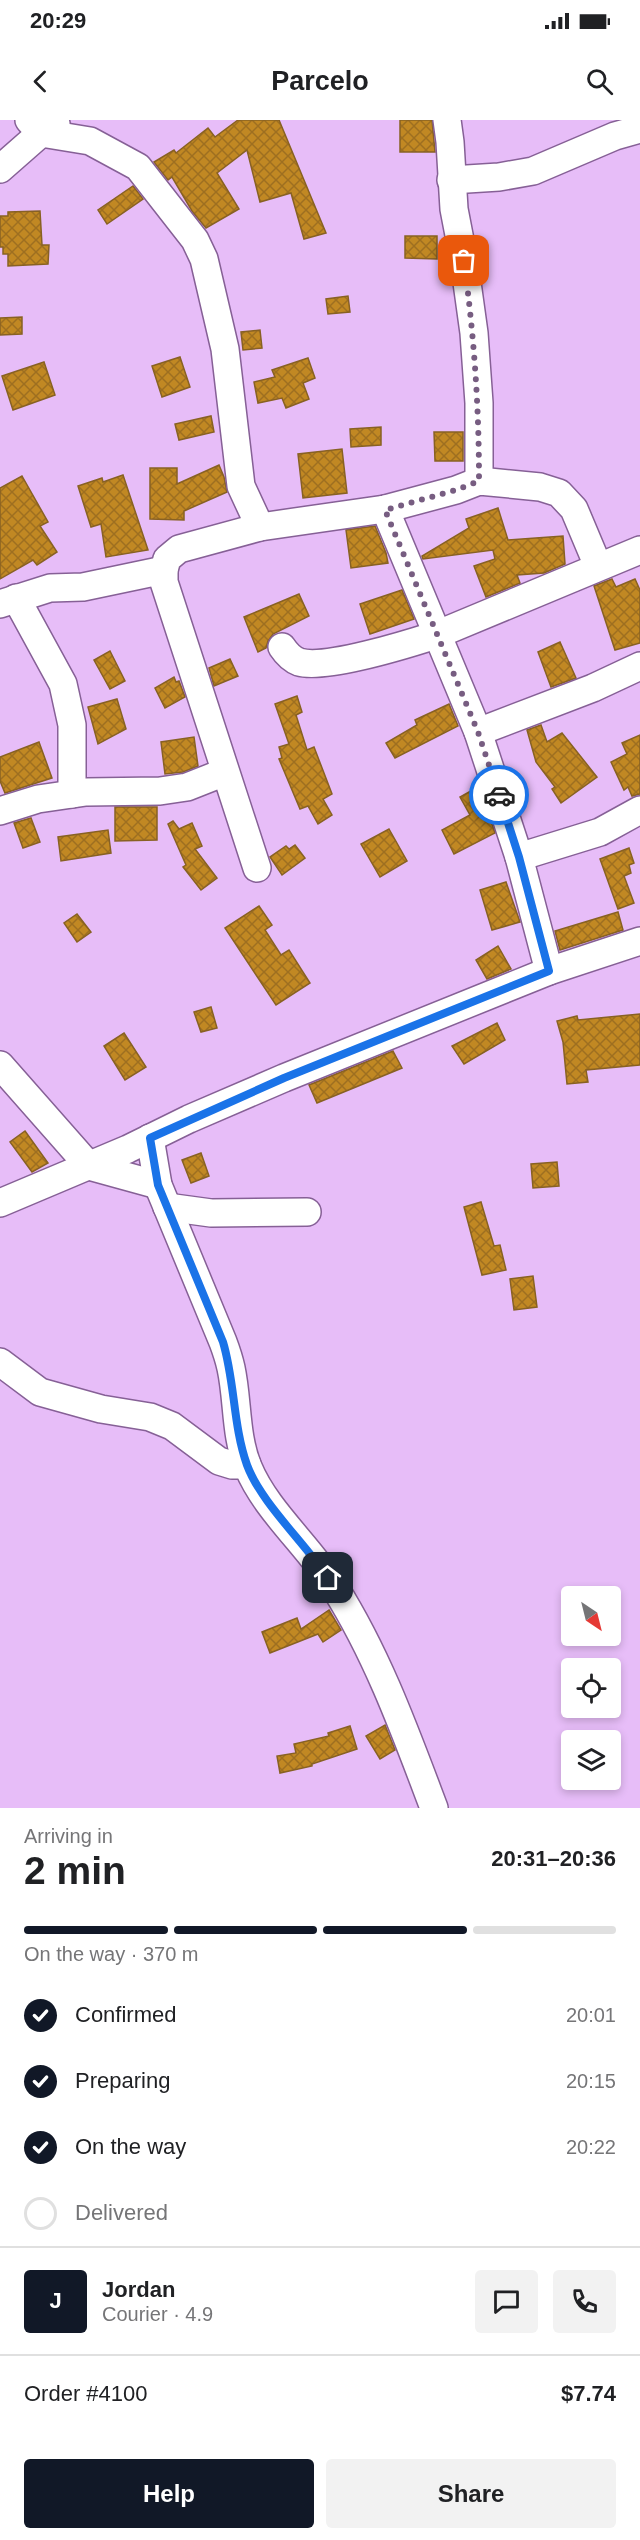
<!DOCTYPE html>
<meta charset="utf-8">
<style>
body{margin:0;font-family:Helvetica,sans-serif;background:#f2f2f2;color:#202124;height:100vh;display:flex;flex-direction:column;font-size:22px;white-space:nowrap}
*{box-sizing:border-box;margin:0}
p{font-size:20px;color:#757577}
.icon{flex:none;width:33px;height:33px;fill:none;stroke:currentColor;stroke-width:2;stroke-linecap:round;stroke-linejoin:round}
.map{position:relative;height:1688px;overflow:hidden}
.sheet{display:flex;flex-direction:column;background:#fff;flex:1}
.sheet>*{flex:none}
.needle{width:39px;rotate:145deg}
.buttons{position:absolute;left:561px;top:1466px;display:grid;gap:12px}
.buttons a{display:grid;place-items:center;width:60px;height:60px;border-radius:6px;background:#fff;box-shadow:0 3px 9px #0003;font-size:30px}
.pin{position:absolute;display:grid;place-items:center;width:51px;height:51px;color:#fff;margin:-26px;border-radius:12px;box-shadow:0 3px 9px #0006}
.courier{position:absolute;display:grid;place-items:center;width:60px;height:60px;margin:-30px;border:4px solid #1a73e8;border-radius:50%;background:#fff;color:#222;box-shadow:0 2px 8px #0007}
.summary em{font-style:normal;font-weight:800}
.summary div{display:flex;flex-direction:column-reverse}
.summary{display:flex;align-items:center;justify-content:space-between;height:102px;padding:0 24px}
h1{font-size:39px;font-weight:800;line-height:45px}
.bar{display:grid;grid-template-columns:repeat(4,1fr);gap:9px 6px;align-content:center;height:72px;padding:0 24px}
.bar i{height:8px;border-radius:4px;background:#e0e0e0}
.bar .on{background:#111827}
.bar p{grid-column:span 4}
.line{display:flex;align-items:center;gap:15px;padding:0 24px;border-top:2px solid #e0e0e0}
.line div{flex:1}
.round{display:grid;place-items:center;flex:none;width:63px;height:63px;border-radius:6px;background:#f2f2f2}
ol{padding:0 24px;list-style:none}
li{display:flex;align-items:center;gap:18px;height:66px}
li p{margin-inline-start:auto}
li .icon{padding:6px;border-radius:50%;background:#111827;color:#fff;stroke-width:4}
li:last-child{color:#757577}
li i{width:33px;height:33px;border:3px solid #e0e0e0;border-radius:50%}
.cta{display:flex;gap:12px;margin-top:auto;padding:12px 24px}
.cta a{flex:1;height:69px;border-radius:6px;background:#111827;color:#fff;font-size:24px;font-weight:800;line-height:69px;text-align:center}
.cta a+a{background:#f2f2f2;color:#202124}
.status{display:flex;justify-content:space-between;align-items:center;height:42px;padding:0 30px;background:#fff;direction:ltr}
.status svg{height:16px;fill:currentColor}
header{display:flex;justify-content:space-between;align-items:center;height:78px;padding:0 24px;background:#fff;font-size:27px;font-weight:800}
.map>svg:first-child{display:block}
.building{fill:url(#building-cross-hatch);stroke:#886123;stroke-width:1.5}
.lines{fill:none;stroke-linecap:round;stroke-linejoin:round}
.minor-casing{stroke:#866096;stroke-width:30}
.minor{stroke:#fff;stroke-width:27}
.done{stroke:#775d81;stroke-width:6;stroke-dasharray:0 10.8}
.route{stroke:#1a73e8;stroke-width:8}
</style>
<div class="status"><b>20:29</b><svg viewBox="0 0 49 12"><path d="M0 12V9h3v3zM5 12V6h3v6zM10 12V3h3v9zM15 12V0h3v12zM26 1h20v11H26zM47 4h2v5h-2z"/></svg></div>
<header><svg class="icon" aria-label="back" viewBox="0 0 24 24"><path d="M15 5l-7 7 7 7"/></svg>Parcelo<svg class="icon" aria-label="search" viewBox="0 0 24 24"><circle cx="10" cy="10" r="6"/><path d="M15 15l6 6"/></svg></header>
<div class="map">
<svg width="640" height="1688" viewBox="0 0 640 1688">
<defs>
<pattern id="building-cross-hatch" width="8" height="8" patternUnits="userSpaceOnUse" patternTransform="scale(1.5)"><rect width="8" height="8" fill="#c18823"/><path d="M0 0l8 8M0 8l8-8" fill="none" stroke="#9e6f20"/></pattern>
</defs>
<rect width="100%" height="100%" fill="#e7bdf8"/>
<g class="building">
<path d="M238,0H279L326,113L304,119L291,73L260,82L247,30L217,53L239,89L206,108L192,91L172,57L168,60L154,42L174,30L176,33L208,8L215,17Z"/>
<path d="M400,0H432L435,32H400Z"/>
<path d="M133,66L143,79L107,104L98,90Z"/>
<path d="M40,91L42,125H49L48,144L8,146V134H3V127H0V96H8V92Z"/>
<path d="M405,116H437V139L405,138Z"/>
<path d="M348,176L350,192L328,194L326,179Z"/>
<path d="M22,197V214L0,215V198Z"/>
<path d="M260,210L262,228L243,230L241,212Z"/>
<path d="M180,237L190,267L162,277L152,246Z"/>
<path d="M308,238L315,258L303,263L309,279L286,288L282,278L258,283L254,262L275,257L272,250Z"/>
<path d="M44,242L55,275L13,290L2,256Z"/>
<path d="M211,296L214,312L179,320L175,304Z"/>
<path d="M381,307V325L351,327L350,309Z"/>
<path d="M434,312H463V341H435Z"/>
<path d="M342,329L347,373L303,378L298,334Z"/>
<path d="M219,345L224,357L227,372L184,391V400L150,399V348H177V364Z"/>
<path d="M123,355L148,430L106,437L101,404L91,407L78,366L102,358L103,362Z"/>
<path d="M22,356L48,402L40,406L57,432L37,445L33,440L0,459V368Z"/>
<path d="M498,388L508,420L563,416L565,444L544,453L517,455L520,463L486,477L474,446L495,439L493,430L423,439L422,436L469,408L466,399Z"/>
<path d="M375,406L386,433L388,443L351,448L346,410Z"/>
<path d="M612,459L616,467L635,459L640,470V523L615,530L594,466Z"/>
<path d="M402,470L414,499L370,514L360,484Z"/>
<path d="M299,474L309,496L273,514L268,521L266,528L258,532L244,497Z"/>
<path d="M560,522L576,558L551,567L538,532Z"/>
<path d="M110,531L125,561L110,569L94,540Z"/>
<path d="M230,539L238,556L214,566L209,548Z"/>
<path d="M174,557L176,562L179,561L185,577L165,588L155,568Z"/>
<path d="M297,576L302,592L296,595L307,630L314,627L332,674L323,679L332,695L318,704L308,686L300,689L279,639L282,638L279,627L289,624L275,584Z"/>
<path d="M117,579L126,609L98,624L88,587Z"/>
<path d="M449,584L458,606L395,638L386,623L417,605L415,600Z"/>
<path d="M541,605L547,622L562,613L597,657L561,683L552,669L555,667L536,642L527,610Z"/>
<path d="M640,615V674L632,676L628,667L624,670L611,642L627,634L622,623Z"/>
<path d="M194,617L198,646L183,652L165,654L161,622Z"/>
<path d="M39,622L52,658L5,673L0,661V637Z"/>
<path d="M476,668L488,692L495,713L454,734L442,710L470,695L460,677Z"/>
<path d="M115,687H157V720L115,721Z"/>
<path d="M31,698L40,722L23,728L14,703Z"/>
<path d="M173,701L179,709L192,703L202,726L195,729L217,758L201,770L183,747L186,745L168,704Z"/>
<path d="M389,709L407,741L380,757L361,724Z"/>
<path d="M108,710L111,733L61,741L58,717Z"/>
<path d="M295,725L305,738L282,755L270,737L286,726L289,729Z"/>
<path d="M629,728L634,743L629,745L631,753L624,756L634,783L618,789L600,739Z"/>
<path d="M506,762L520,802L492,810L480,770Z"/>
<path d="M259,786L272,805L265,810L281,835L289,830L310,863L276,885L225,808Z"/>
<path d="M618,792L623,810L560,830L555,811Z"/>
<path d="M77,794L91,812L77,822L64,803Z"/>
<path d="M498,826L511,849L487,859L476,840Z"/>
<path d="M211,887L217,908L201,912L194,892Z"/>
<path d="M640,894V945L586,950L588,962L567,964L563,922L557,901L577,896L578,900Z"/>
<path d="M497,903L505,920L464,944L452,926Z"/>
<path d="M124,913L146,947L125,960L104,926Z"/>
<path d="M393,931L402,948L317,983L309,965Z"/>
<path d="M25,1011L48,1043L32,1052L10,1022Z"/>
<path d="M201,1033L209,1056L191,1063L182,1040Z"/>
<path d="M557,1042L559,1066L533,1068L531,1044Z"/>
<path d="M481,1082L494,1126L500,1125L506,1150L482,1155L464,1087Z"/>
<path d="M533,1156L537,1187L514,1190L510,1159Z"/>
<path d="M329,1490L341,1510L323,1522L318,1514L270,1533L262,1512L297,1498L301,1509Z"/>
<path d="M385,1605L395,1630L380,1639L366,1616Z"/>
<path d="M350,1606L357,1629L312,1644V1646L280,1653L277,1636L296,1633L294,1624L329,1616L328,1613Z"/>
</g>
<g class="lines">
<defs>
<g id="minor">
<path d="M29,0L41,13L90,21L138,47L195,120L204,139L225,229L241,366L260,407"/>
<path d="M447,0L450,22L454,89L464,141L474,213L479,283V361"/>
<path d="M0,49L41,13L56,4"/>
<path d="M451,60L499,57L533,51L615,16L640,9"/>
<path d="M385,389L478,612L519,737L549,851"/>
<path d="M16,478L63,564L72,605V674"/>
<path d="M0,484L50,468L83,467L164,450"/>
<path d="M282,527C286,533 291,539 299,542C325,550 408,524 436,515L640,430"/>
<path d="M478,612L593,568L640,546"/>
<path d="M0,691L38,679L86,672L160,671L187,667L225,652"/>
<path d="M519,737L600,712L640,690"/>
<path d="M257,748L164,462V450L167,439L179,429L260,407L385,389L456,370L479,361L540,367L559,373L574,389L598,446"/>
<path d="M0,945L89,1046L158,1065"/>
<path d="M150,1018L158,1065L223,1222C226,1230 229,1239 231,1248C238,1280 235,1316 248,1347C266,1391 310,1427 335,1468C378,1536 406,1614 434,1688"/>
<path d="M0,1083L128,1029L189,999L284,958L549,851L640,821"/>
<path d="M167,1087L211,1093L307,1092"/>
<path d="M0,1242L40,1272L101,1289L150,1297L172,1306L219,1341L232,1345H247"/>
</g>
</defs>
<use href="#minor" class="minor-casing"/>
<use href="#minor" class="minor"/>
</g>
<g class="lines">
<path class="done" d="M464,141C474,217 479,284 479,361L456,370L385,390L478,612L499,675"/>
<path class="route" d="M328,1458C305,1423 261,1383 247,1345C233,1306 235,1262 223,1222L158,1065L150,1018L284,958L549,851L519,737L499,675"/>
</g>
</svg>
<div class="buttons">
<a><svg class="needle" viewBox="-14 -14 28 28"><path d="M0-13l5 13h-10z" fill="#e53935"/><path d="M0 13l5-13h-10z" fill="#757577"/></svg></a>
<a><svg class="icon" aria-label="locate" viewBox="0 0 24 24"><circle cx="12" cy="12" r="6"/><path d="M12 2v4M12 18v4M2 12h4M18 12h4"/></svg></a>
<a><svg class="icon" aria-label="layers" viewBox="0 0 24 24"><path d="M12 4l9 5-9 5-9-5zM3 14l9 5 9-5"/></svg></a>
</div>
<div class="pin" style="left:464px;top:141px;background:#ea580c"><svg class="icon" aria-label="bag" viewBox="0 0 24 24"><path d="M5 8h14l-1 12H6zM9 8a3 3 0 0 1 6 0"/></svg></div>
<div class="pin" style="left:328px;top:1458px;background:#1f2937"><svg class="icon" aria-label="home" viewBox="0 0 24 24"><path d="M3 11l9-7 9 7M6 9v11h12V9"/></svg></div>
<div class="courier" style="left:499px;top:675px"><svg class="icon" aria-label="car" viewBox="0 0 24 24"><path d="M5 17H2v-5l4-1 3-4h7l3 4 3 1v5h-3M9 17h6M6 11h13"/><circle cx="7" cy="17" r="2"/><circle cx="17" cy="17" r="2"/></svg></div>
</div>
<section class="sheet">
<div class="summary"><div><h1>2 min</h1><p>Arriving in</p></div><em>20:31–20:36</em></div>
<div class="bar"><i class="on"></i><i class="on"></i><i class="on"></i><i></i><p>On the way · 370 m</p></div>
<ol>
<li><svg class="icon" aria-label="check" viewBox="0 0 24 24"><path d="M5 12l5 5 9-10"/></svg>Confirmed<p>20:01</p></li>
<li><svg class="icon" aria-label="check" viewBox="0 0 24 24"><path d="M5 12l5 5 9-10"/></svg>Preparing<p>20:15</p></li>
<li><svg class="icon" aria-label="check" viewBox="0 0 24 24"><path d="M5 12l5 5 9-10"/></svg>On the way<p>20:22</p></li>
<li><i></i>Delivered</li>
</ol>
<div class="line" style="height:108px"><b class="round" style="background:#111827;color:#fff">J</b><div><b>Jordan</b><p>Courier · 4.9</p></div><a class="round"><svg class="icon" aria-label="chat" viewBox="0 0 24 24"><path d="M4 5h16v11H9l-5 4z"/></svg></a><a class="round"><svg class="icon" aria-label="phone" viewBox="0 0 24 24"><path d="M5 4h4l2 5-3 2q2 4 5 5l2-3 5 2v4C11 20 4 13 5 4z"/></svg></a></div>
<div class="line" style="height:78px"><div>Order #4100</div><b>$7.74</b></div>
<div class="cta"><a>Help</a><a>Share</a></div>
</section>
